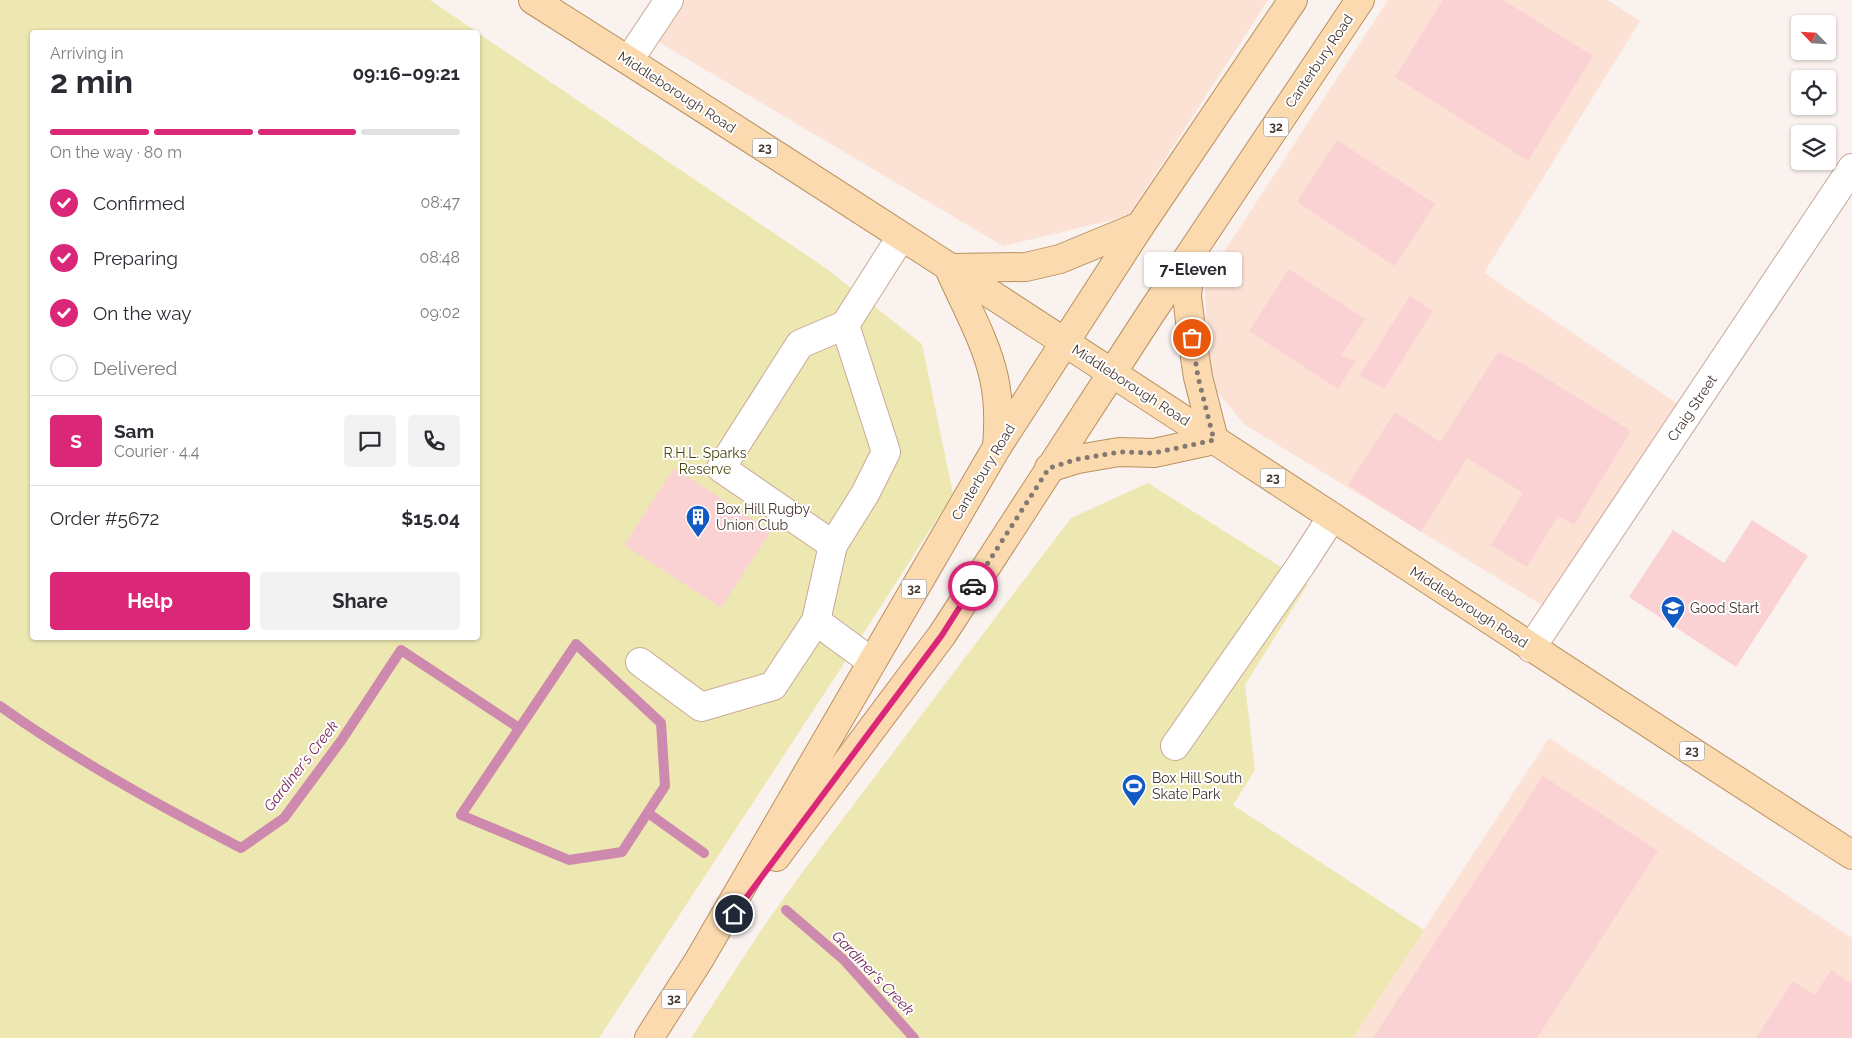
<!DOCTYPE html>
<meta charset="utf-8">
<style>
body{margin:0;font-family:Raleway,sans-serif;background:#f2f2f3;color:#2b2b33;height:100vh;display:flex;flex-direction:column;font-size:19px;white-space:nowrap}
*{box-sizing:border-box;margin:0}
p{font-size:16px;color:#7c7c81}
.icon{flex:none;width:28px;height:28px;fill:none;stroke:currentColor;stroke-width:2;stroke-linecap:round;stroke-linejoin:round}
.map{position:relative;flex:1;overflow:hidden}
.sheet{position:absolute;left:30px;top:30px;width:450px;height:610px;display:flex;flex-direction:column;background:#fff;border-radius:5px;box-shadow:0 1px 4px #0004}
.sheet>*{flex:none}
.needle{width:32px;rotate:295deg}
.tools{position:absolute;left:1791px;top:15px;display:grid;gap:10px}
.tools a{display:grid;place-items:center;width:45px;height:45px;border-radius:5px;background:#fff;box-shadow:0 1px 4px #0004;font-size:25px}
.pin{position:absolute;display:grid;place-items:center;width:42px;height:42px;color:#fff;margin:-21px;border:2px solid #fff;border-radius:50%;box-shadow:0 1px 5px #0007}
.courier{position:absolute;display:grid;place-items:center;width:50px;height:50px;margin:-25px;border:4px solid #db2777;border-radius:50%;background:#fff;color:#222;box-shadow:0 1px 6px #0007}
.bubble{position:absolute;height:35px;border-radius:5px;background:#fff;box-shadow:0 1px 4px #0004;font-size:16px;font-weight:700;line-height:35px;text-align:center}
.headline em{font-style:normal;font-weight:700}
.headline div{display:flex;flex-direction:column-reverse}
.headline{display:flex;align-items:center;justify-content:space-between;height:85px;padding:0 20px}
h1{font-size:32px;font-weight:700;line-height:38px}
.bar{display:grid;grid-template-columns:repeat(4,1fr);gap:8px 5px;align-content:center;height:60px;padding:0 20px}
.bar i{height:6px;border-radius:4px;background:#e1e1e2}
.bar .current{background:#db2777}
.bar p{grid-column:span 4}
.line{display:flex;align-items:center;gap:12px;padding:0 20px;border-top:1px solid #e1e1e2}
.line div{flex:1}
.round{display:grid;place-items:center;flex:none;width:52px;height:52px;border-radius:5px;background:#f2f2f3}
ol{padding:0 20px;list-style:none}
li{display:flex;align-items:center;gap:15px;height:55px}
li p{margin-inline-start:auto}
li .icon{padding:5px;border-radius:50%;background:#db2777;color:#fff;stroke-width:4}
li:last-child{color:#7c7c81}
li i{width:28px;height:28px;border:2px solid #e1e1e2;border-radius:50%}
.primary-button{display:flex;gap:10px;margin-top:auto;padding:10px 20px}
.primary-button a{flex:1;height:58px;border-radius:5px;background:#db2777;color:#fff;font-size:20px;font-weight:700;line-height:58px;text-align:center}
.primary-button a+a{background:#f2f2f3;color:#2b2b33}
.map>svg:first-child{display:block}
.built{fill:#fce1d5}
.green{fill:#ede8b1}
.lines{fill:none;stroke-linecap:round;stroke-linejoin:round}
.stream{stroke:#ce8aae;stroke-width:10}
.building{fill:#fbd2d3}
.minor-casing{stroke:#caa798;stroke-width:30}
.major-casing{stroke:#b99160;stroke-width:30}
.minor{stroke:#fff;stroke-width:28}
.major{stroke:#fbdaaf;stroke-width:28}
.done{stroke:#847873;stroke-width:5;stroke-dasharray:0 9}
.route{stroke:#db2777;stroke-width:6}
.labels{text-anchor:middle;stroke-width:4;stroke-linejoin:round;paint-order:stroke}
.shield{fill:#fff;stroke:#7d726e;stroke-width:1}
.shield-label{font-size:12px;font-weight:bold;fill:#453630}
.street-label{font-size:14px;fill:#453630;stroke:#fff}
.park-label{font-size:14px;fill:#4c450b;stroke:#fff}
.poi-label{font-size:14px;fill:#453630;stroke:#fff;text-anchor:start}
.water-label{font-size:15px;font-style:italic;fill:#762657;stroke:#fff}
</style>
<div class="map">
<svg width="1852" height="1038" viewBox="0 0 1852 1038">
<rect width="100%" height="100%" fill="#faf2ef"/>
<g class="built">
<path d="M654,0H1268L1128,216L1003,246L635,28Z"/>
<path d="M1388,0H1608L1640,21L1484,273L1678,404L1542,605L1245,425L1210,383L1207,359L1205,281Z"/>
<path d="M1549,738L1852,938V1038H1353Z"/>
</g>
<g class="green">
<path d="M0,0H430L477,32H32V638H478V33L827,269L922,344L953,494L843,665L599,1038H0Z"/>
<path d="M1148,483L1308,584L1245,685L1255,770L1233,805L1424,930L1353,1038H691L762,929L804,870L1071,518Z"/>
</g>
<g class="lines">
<g class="stream">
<path d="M576,644L661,723L665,786L622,852L569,860L461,815Z"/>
<path d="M0,706C76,760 158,805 241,848L284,818L341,741L401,650L519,728"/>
<path d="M648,813L704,853"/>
<path d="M786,910L844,960L914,1038"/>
</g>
</g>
<g class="building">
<path d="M1443,0H1503L1593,56L1528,161L1395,77Z"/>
<path d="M1337,140L1435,204L1395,266L1297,202Z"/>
<path d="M1289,269L1365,319L1341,356L1356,360L1338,389L1249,331Z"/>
<path d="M1410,296L1433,311L1384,389L1360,375Z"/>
<path d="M1498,352L1525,365L1631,431L1574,525L1558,516L1527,567L1491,545L1523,493L1467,458L1421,532L1348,485L1395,412L1440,442Z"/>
<path d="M674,468L771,531L721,608L624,545Z"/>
<path d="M1752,520L1808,556L1736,667L1629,597L1673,530L1724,563Z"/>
<path d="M1543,776L1658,851L1537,1038H1373Z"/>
<path d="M1831,970L1852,984V1038H1756L1793,981L1815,995Z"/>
</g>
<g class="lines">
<defs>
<g id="minor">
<path d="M629,60L669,0"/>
<path d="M833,545L721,468L800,344L845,325L901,237"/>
<path d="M816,621L872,662"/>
<path d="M1531,648L1852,168"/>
<path d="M640,662L701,707L773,686L816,621L833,545L865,494L886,452L845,325"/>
<path d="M1175,746L1301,565L1332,517"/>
</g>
<g id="major">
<path d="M533,0C976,280 1411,571 1852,855"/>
<path d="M1191,257L1187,296L1192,338L1198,377L1214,440"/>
<path d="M997,447C999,424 999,401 994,378C986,341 964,303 949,268L1026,267L1060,259L1140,226"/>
<path d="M1049,468L1078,459L1119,452L1154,453L1214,440"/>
<path d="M776,857L942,635L1151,313L1360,0"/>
<path d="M649,1038L699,960L997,447L1140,226L1293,0"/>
</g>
</defs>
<use href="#minor" class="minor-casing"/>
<use href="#major" class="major-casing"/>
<use href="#minor" class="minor"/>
<use href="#major" class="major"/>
</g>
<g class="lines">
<path class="done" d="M973,586L1049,468L1078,459L1119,452L1154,453L1214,440L1198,377L1192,338"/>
<path class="route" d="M734,914L942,635L973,586"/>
</g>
<defs>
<symbol id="building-pin" viewBox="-11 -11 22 30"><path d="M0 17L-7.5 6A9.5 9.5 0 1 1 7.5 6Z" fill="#1159c3" stroke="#fff"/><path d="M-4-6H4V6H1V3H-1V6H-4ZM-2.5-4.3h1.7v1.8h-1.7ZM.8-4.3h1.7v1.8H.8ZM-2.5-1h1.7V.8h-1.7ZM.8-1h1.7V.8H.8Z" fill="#fff"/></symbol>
<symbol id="school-pin" viewBox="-11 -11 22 30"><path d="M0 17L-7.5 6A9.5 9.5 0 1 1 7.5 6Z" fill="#1159c3" stroke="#fff"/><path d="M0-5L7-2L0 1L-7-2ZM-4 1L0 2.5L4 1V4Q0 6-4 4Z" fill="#fff"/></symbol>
<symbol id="stadium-pin" viewBox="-11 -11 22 30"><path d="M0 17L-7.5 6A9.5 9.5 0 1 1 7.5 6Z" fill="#1159c3" stroke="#fff"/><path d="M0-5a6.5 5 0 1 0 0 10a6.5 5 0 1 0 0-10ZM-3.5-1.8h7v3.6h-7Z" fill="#fff"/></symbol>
</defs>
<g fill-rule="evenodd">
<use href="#building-pin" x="684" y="503" width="28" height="38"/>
<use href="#school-pin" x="1659" y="594" width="28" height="38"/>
<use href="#stadium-pin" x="1120" y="772" width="28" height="38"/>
</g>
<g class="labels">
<g class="shield">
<rect x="1263.5" y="117.5" width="25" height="19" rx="4"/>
<rect x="752.5" y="138.5" width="25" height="19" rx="4"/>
<rect x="1260.5" y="468.5" width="25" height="19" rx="4"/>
<rect x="901.5" y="579.5" width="25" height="19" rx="4"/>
<rect x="1679.5" y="741.5" width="25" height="19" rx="4"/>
<rect x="661.5" y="989.5" width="25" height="19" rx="4"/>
</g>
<g class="shield-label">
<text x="1276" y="131">32</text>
<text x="765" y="152">23</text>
<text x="1273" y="482">23</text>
<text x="914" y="593">32</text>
<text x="1692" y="755">23</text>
<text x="674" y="1003">32</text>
</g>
<g class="street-label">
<text transform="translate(1319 61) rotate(-56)" y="5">Canterbury Road</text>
<text transform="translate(677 92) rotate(33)" y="5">Middleborough Road</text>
<text transform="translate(1131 385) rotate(33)" y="5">Middleborough Road</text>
<text transform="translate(1692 408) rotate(-56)" y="5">Craig Street</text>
<text transform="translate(983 472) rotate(-59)" y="5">Canterbury Road</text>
<text transform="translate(1469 607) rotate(33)" y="5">Middleborough Road</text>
</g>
<g class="park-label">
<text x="705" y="458">R.H.L. Sparks<tspan x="705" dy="16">Reserve</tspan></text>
</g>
<g class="poi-label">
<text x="716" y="514">Box Hill Rugby<tspan x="716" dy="16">Union Club</tspan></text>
<text x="1690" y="613">Good Start</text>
<text x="1152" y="783">Box Hill South<tspan x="1152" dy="16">Skate Park</tspan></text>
</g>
<g class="water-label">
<text transform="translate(301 766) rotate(-52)" y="5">Gardiner's Creek</text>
<text transform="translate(873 973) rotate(46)" y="5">Gardiner's Creek</text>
</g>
</g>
</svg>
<div class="tools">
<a><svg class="needle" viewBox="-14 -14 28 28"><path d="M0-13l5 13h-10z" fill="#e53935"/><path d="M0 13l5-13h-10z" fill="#7c7c81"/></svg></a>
<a><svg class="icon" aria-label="locate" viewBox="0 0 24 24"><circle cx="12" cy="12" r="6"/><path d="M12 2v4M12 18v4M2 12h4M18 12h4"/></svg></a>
<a><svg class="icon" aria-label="layers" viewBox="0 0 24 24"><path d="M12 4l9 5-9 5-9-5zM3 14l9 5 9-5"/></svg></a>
</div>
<div class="pin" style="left:1192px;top:338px;background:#ea580c"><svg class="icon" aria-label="bag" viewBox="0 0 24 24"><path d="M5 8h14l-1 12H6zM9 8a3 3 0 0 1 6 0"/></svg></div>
<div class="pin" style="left:734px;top:914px;background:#1f2937"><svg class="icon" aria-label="home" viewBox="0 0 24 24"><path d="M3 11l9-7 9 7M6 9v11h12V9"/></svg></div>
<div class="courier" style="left:973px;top:586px"><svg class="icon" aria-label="car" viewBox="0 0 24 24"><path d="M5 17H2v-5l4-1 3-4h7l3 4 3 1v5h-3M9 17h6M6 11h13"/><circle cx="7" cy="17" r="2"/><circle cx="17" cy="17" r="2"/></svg></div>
<div class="bubble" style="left:1144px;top:252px;width:98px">7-Eleven</div>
<section class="sheet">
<div class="headline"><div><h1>2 min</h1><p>Arriving in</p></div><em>09:16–09:21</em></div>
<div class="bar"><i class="current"></i><i class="current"></i><i class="current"></i><i></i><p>On the way · 80 m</p></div>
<ol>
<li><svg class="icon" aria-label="check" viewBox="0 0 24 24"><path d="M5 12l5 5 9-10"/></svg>Confirmed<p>08:47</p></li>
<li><svg class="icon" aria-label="check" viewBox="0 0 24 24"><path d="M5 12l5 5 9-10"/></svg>Preparing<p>08:48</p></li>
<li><svg class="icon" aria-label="check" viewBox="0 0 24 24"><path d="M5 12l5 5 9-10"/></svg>On the way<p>09:02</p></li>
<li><i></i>Delivered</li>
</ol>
<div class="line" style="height:90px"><b class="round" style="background:#db2777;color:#fff">S</b><div><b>Sam</b><p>Courier · 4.4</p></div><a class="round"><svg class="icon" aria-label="chat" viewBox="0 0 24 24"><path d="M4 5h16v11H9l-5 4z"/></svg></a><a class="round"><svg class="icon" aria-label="phone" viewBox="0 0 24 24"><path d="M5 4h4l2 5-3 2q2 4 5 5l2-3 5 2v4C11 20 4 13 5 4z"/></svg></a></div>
<div class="line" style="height:65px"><div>Order #5672</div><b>$15.04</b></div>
<div class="primary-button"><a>Help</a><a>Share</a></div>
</section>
</div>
